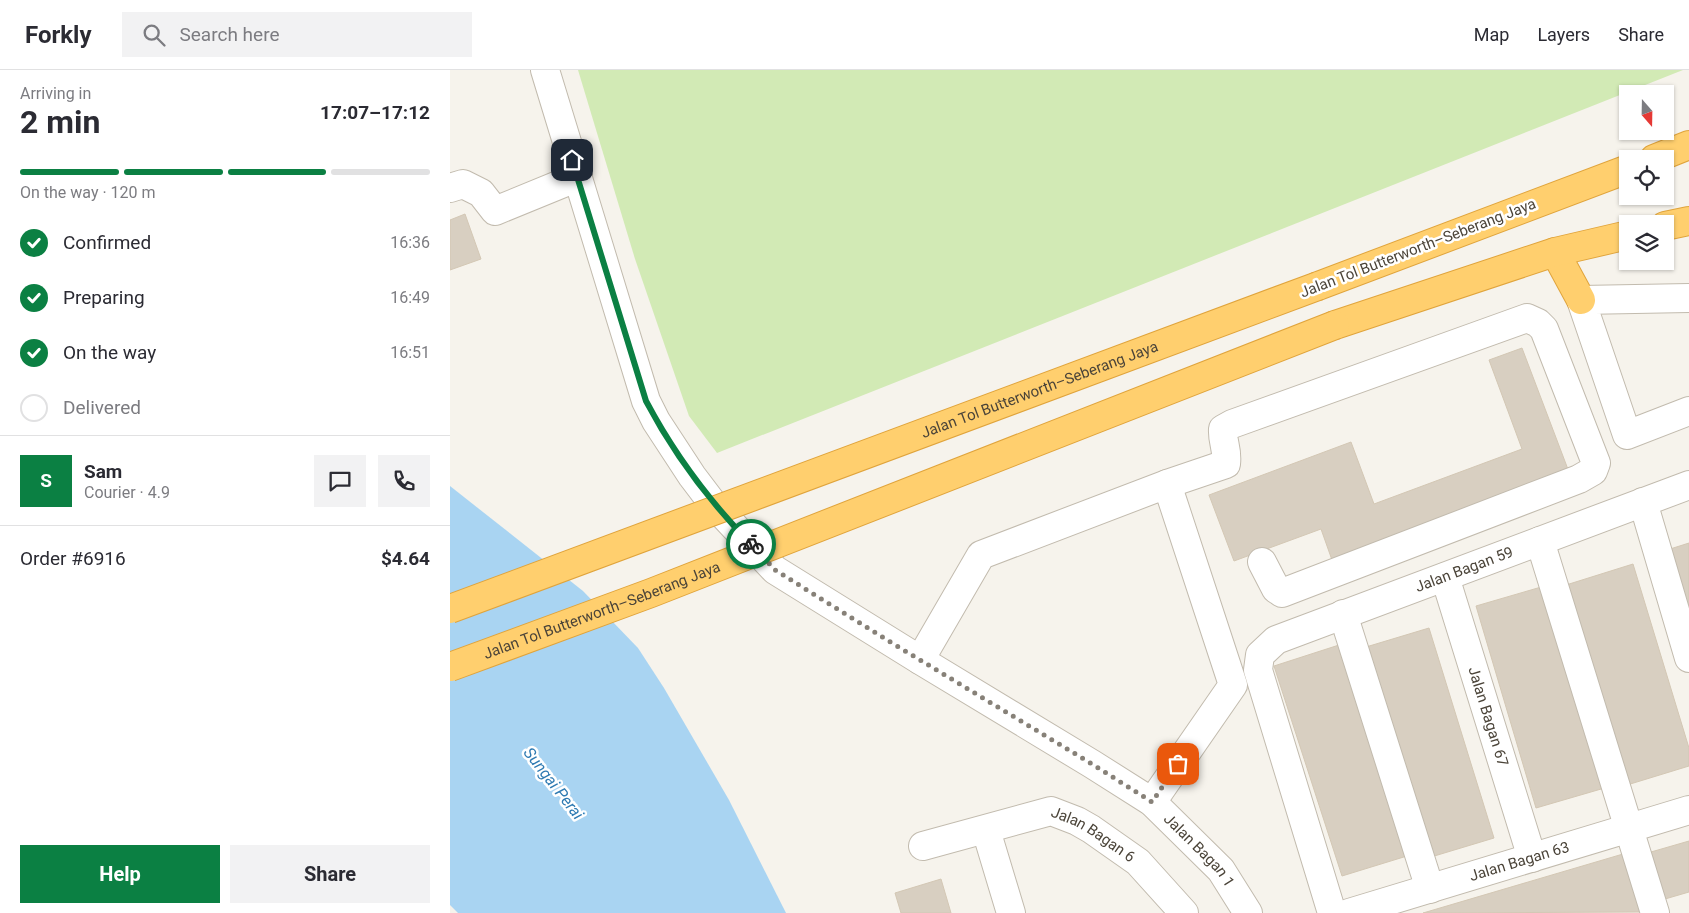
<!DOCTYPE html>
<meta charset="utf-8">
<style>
body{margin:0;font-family:Roboto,sans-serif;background:#f2f2f3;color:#2b2b33;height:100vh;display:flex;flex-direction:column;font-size:19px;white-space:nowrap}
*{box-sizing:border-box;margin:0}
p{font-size:16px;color:#7c7c81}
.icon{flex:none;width:28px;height:28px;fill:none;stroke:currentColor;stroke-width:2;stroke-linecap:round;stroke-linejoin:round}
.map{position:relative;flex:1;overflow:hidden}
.drawer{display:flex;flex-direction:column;background:#fff;width:450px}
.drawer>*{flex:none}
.needle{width:32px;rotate:160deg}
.tools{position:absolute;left:1169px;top:15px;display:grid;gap:10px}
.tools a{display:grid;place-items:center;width:55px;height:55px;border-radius:0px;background:#fff;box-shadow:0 1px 4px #0004;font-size:25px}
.pin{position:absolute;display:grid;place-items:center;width:42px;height:42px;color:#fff;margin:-21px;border-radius:10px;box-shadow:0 2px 8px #0006}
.courier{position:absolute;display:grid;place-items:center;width:50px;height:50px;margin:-25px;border:4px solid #0b8043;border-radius:50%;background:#fff;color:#222;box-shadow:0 1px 6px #0007}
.headline em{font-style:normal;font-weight:700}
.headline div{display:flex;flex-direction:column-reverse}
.headline{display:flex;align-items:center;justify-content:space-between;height:85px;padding:0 20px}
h1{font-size:32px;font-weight:700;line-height:38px}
.bar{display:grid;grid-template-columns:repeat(4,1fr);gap:8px 5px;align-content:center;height:60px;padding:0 20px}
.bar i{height:6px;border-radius:4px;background:#e1e1e2}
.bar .selected{background:#0b8043}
.bar p{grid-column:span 4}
.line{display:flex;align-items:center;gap:12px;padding:0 20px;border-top:1px solid #e1e1e2}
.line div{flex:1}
.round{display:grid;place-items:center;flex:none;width:52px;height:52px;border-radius:0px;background:#f2f2f3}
ol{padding:0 20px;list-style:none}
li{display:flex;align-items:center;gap:15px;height:55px}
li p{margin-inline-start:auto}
li .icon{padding:5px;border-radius:50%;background:#0b8043;color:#fff;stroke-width:4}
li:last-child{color:#7c7c81}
li i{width:28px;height:28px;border:2px solid #e1e1e2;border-radius:50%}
.cta{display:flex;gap:10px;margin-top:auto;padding:10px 20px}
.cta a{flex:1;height:58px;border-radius:0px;background:#0b8043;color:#fff;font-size:20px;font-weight:700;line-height:58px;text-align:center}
.cta a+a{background:#f2f2f3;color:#2b2b33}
header{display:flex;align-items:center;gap:30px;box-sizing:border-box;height:70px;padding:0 25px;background:#fff;border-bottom:1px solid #e1e1e2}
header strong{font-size:24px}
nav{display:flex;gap:28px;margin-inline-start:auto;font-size:18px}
.search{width:350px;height:45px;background:#f2f2f3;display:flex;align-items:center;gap:12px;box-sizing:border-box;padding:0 18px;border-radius:0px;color:#7c7c81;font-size:19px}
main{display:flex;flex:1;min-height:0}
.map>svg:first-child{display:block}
.green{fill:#d2eab5}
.water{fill:#a9d4f2}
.building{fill:#d8cfc1;stroke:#d3c7b4}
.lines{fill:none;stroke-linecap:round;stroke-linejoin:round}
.minor-casing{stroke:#c2bbae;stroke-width:30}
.highway-casing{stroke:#e0a43c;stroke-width:30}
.minor{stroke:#fff;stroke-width:28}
.highway{stroke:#ffcf6e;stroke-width:28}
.highway-bridge-casing{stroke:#e0a43c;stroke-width:30;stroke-linecap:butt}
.highway-bridge{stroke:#ffcf6e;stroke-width:28}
.done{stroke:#878178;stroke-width:5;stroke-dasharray:0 9}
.route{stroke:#0b8043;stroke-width:6}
.labels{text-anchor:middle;stroke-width:5;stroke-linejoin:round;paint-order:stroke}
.street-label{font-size:15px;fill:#4b4439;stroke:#fff}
.water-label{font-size:16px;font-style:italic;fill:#2e7ab2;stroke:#fff}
</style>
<header>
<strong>Forkly</strong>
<div class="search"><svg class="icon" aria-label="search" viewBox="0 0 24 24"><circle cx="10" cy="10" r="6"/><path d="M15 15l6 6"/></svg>Search here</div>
<nav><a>Map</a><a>Layers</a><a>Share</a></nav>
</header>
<main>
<section class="drawer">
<div class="headline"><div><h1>2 min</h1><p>Arriving in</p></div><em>17:07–17:12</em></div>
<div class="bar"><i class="selected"></i><i class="selected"></i><i class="selected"></i><i></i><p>On the way · 120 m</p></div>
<ol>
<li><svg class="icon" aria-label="check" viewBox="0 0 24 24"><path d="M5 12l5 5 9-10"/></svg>Confirmed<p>16:36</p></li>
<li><svg class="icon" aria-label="check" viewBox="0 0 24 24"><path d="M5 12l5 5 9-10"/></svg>Preparing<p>16:49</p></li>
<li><svg class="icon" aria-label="check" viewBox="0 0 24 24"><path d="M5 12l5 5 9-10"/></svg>On the way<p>16:51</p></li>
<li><i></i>Delivered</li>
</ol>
<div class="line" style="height:90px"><b class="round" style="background:#0b8043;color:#fff">S</b><div><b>Sam</b><p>Courier · 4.9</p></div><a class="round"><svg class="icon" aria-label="chat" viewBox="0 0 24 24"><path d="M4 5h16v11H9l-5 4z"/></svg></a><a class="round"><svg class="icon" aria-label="phone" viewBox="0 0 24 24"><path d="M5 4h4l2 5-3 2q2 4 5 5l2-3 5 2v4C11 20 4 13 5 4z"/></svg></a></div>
<div class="line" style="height:65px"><div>Order #6916</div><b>$4.64</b></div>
<div class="cta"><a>Help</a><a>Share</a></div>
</section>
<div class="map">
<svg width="1239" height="843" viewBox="0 0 1239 843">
<rect width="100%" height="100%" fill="#f6f3ec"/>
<path class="green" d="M128,0H1233L267,383L239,346L185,189Z"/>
<path class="water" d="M0,416L133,521L188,578L214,618L279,730L336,843H8L0,835Z"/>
<g class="building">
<path d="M15,144L31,189L0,200V150Z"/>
<path d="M1072,278L1119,402L882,490L871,459L784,491L759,425L901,372L924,434L1072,379L1039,290Z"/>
<path d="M1239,473V551L1217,480Z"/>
<path d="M1183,494L1239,678V696L1177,715L1116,515Z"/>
<path d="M1098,515L1158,717L1086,738L1026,536Z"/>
<path d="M979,558L1044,768L981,787L916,577Z"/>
<path d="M889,575L957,786L892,806L824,596Z"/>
<path d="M1239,771V822L1215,829L1201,782Z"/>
<path d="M1173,784L1190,842L973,843Z"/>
<path d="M491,809L501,843H451L445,823Z"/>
</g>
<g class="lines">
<defs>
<g id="minor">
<path id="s1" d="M95,0L196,331L206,351L242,406L264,435L325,500L470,590L642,694L702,732L771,800L798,843"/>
<path d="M0,118L13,114L31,123L45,141L128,107"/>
<path d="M1239,228L1131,230L1177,365L1239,341"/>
<path d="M717,414L776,394C778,379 772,372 773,359L782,354L1077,248L1088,253L1094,259L1146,393L1143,401L1129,409L832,523L826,519L812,492"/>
<path d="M1193,432L1239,588"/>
<path d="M1090,471L1205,843"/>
<path id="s2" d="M995,507L1082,788"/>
<path d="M893,544L980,819"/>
<path d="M470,590L531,485L717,414L783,615L702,732"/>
<path d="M536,760L561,843"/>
<path id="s3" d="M473,776L601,741L627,751L641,759L688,792L734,843"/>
<path id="s4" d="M882,843L808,600L810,585L826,570L1239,415"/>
<path id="s5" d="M899,843L1239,740"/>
</g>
<g id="highway">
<path d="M1204,89L1239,75"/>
<path d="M1215,156L1239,151"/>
<path d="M1105,182L1131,230"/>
<path d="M868,216L1178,99"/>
<path d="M885,255L1105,182L1178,165"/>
</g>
</defs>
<use href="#minor" class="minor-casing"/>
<use href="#highway" class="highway-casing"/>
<use href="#minor" class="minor"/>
<use href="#highway" class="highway"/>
<defs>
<g id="highway-bridge">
<path id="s6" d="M0,539L868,216"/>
<path id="s7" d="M0,597L201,523L885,255"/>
</g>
</defs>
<use href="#highway-bridge" class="highway-bridge-casing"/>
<use href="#highway-bridge" class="highway-bridge"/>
</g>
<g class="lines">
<path class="done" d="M301,474L325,500L442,573L642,694L702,732L728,694"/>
<path class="route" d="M122,90L196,331C224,384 259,431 301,474"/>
</g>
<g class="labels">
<g class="street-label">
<text transform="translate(968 178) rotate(-21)" y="5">Jalan Tol Butterworth–Seberang Jaya</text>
<text dy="5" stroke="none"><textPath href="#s6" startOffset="629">Jalan Tol Butterworth–Seberang Jaya</textPath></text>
<text dy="5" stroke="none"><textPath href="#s4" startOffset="492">Jalan Bagan 59</textPath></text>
<text dy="5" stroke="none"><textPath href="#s7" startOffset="162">Jalan Tol Butterworth–Seberang Jaya</textPath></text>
<text dy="5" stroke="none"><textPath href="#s2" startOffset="146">Jalan Bagan 67</textPath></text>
<text dy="5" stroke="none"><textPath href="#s3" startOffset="181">Jalan Bagan 6</textPath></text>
<text dy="5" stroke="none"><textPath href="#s1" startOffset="1070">Jalan Bagan 1</textPath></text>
<text dy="5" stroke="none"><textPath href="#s5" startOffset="178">Jalan Bagan 63</textPath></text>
</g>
<g class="water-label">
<text transform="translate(104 713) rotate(52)" y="6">Sungai Perai</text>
</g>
</g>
</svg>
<div class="tools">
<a><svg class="needle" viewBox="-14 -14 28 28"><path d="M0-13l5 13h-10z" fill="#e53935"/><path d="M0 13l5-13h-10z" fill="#7c7c81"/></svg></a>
<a><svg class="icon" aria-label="locate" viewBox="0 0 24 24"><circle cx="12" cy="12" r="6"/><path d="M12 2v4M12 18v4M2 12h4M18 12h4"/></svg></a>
<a><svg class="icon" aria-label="layers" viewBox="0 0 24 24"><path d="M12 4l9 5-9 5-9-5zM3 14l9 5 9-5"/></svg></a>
</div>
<div class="pin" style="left:728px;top:694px;background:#ea580c"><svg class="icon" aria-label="bag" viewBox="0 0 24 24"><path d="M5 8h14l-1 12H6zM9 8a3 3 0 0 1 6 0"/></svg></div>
<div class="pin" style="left:122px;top:90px;background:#1f2937"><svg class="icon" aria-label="home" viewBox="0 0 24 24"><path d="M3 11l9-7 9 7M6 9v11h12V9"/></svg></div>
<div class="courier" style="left:301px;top:474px"><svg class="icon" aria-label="bike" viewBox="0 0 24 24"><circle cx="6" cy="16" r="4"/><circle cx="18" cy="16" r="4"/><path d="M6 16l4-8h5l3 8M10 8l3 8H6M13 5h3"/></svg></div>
</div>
</main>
